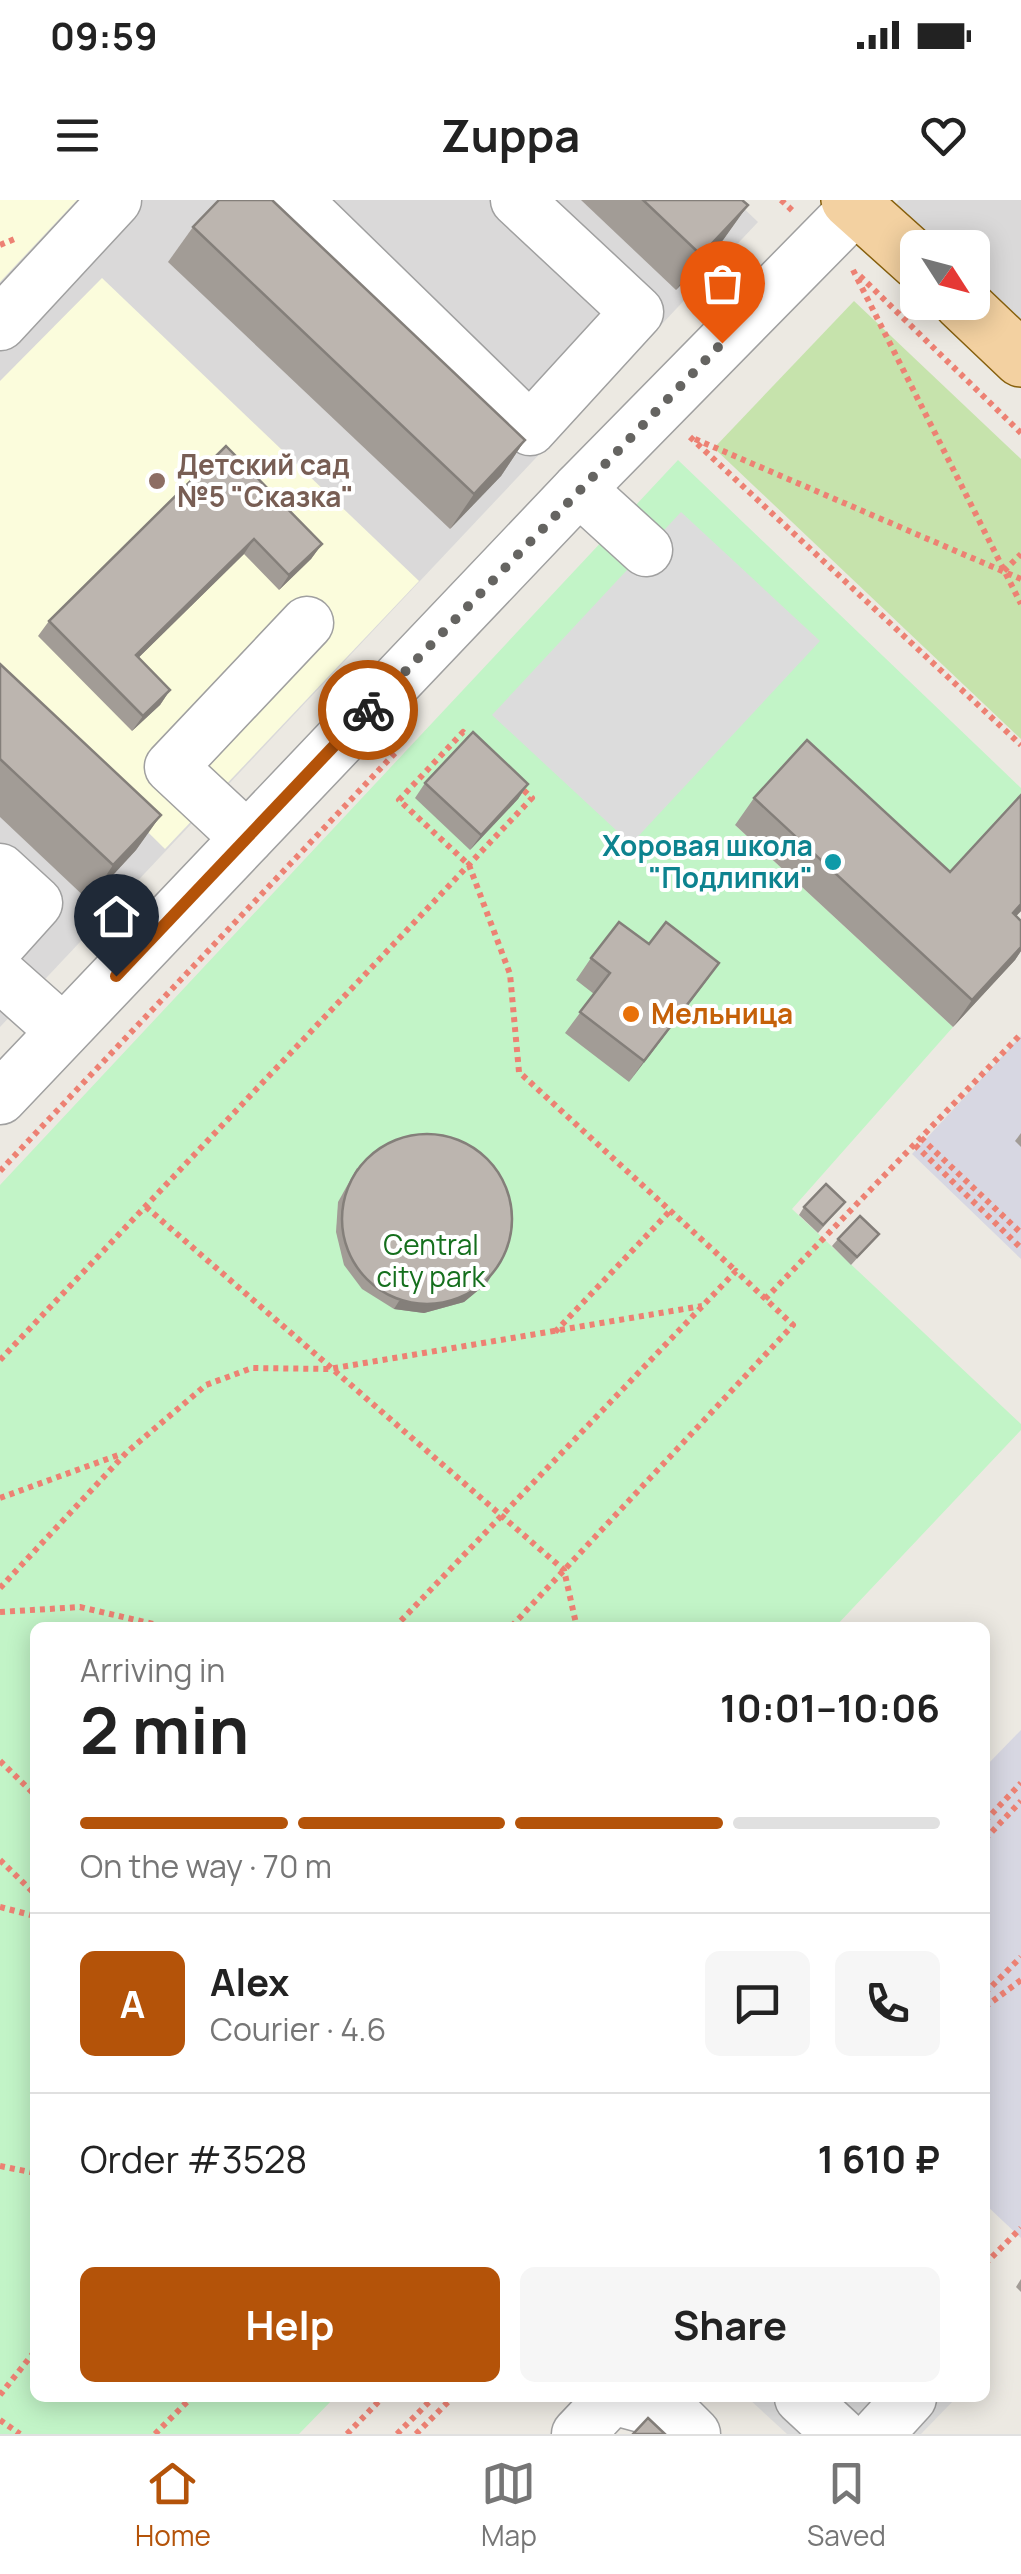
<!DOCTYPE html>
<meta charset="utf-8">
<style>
body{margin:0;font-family:Manrope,sans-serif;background:#f6f6f6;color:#222;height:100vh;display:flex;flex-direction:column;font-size:38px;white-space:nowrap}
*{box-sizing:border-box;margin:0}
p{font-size:32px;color:#767676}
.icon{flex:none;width:55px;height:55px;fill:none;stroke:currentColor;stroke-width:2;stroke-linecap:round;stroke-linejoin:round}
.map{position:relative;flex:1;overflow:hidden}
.panel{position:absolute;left:30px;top:1422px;width:960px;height:780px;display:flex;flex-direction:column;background:#fff;border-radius:15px;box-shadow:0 5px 25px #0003}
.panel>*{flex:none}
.needle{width:65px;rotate:126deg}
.tools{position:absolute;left:900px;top:30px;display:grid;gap:20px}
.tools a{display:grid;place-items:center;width:90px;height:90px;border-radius:15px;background:#fff;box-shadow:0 5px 25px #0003;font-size:50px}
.pin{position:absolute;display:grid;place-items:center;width:85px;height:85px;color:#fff;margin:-102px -42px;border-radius:50% 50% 50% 0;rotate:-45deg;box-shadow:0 0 10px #0007}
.pin .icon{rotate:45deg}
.courier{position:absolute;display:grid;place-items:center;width:100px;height:100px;margin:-50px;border:8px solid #b45309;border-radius:50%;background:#fff;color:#222;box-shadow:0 2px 12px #0007}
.headline em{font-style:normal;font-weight:700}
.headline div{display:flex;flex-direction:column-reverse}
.headline{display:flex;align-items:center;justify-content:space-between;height:170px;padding:0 50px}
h1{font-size:65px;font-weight:700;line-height:75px}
.bar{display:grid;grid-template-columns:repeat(4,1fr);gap:15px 10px;align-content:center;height:120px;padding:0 50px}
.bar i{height:12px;border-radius:8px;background:#e0e0e0}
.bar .active{background:#b45309}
.bar p{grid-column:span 4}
.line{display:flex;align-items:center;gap:25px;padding:0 50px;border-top:2px solid #e0e0e0}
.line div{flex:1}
.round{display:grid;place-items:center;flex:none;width:105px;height:105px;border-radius:15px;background:#f6f6f6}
.button{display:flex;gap:20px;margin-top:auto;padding:20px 50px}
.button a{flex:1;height:115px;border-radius:15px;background:#b45309;color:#fff;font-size:40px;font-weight:700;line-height:115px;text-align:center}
.button a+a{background:#f6f6f6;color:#222}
.status{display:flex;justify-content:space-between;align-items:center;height:70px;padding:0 50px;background:#fff;direction:ltr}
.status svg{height:28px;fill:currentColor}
header{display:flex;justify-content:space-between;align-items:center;height:130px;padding:0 50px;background:#fff;font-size:45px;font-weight:700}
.tabs{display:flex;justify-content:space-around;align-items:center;height:140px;border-top:2px solid #e0e0e0;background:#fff;font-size:28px;color:#767676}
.tabs a{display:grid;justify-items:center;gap:5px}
.tabs .active{color:#b45309}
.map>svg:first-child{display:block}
.residential{fill:#dad9d9}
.education{fill:#fbfcdc}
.grass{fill:#c6e3ac}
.park{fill:#c2f4c7}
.parking{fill:#dcdcdc}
.plaza{fill:#d7d7e2}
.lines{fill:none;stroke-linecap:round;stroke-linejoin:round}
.minor-casing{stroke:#a0a0a0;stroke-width:55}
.major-casing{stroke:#87600d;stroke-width:58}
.path{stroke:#ed8173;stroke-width:6;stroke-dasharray:5 5;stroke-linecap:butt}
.minor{stroke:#fff;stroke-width:52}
.major{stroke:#f3d1a1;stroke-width:55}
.wall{fill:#a29c96}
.shaded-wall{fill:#847f7a}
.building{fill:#bcb5af;stroke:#847f7a;stroke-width:2.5}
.done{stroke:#656461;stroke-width:10;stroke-dasharray:0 18}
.route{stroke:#b45309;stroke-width:12}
.education-dot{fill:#8d6e63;stroke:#fff;stroke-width:4}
.culture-dot{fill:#0f9aa8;stroke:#fff;stroke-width:4}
.food-dot{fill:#e8710a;stroke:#fff;stroke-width:4}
.labels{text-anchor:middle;stroke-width:8;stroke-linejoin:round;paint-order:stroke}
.education-label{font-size:28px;font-weight:bold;fill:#785e54;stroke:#fff;text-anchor:start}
.culture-label{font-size:28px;font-weight:bold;fill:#0d838f;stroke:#fff;text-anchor:end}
.food-label{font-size:28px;font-weight:bold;fill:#c56008;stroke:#fff;text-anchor:start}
.park-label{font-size:28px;fill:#156f1d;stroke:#fff}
</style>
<div class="status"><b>09:59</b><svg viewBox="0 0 49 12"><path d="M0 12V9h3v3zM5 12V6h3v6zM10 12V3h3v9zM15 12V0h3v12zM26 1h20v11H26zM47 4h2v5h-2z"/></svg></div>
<header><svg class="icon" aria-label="menu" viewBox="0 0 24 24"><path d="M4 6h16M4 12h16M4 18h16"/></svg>Zuppa<svg class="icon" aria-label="heart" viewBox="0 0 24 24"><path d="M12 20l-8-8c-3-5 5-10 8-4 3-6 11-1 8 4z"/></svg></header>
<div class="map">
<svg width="1021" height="2234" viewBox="0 0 1021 2234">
<rect width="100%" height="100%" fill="#ece9e2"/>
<g class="residential">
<path d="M0,0H735L758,22L0,827Z"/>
<path d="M899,0H1021V119L973,74L972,48L943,47L896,4Z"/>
</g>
<g class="education">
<path d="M0,0H77L0,82Z"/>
<path d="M102,78L419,381L165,649L0,486V181Z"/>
</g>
<path class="grass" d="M854,101L1021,259V539L714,248Z"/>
<path class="park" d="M678,260L1021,588V602L931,699L735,625L953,827L792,1009L1021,1224V1230L835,1427L35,1428V2198H334L299,2234H0V985Z"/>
<g class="parking">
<path d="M681,312L820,441L631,644L492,515Z"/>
<path d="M748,2198H956L921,2234H787Z"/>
</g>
<g class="plaza">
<path d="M1021,836V1059L912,954Z"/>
<path d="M1021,1530V2038L985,2004V1567Z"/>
</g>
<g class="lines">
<defs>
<g id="minor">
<path d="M295,0L530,229L637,112L517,0"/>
<path d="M0,124L115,0"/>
<path d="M579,289L646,350"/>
<path d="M247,638L171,567L307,423"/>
<path d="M0,670L36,703L0,743"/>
<path d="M0,775L63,831"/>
<path d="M0,898L579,289L863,0"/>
<path d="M801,2198L840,2234"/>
<path d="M578,2234L612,2198L675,2215L694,2234"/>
<path d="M877,2234L910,2198"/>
</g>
<g id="major">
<path d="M849,0L918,62"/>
<path d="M961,102L1021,159"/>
</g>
</defs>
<use href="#minor" class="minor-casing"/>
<use href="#major" class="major-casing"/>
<g class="path">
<path d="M781,0L795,13"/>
<path d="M0,45L17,38"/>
<path d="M853,70L1021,404"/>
<path d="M860,76L1021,233"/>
<path d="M690,237L1021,545"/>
<path d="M695,239L1021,379"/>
<path d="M1004,371L1021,354"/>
<path d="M471,540L463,532L399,600L469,665L510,774L519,872L736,1071"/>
<path d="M921,938L1021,1033"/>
<path d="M915,945L1021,1048"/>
<path d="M0,971L395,553"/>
<path d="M146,1007L564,1370L577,1428"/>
<path d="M765,1099L1021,834"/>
<path d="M555,1132L670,1011"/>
<path d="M0,1160L532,598L520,587"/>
<path d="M0,1298L121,1254"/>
<path d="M0,1388L127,1252L206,1185L252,1168L329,1169L702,1106"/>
<path d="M0,1412L80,1407L171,1428"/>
<path d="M394,1428L736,1071L793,1125L510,1428"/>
<path d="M0,1561L35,1595"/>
<path d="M985,1621L1021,1583"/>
<path d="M985,1639L1021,1601"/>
<path d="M0,1660L35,1694"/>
<path d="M0,1707L35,1716"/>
<path d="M985,1793L1021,1757"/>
<path d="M985,1807L1021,1780"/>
<path d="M0,1966L35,1973"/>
<path d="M985,2064L1021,2028"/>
<path d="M0,2195L35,2151"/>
<path d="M0,2220L20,2234"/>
<path d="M155,2234L191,2198"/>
<path d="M347,2234L382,2198"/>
<path d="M397,2234L433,2198"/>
<path d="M416,2234L452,2198"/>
</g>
<use href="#minor" class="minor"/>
<use href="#major" class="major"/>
</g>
<g class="wall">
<path d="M581,0H742L748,5L723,40L676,90Z"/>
<path d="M193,27L525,240L501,276L450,329L168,62Z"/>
<path d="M226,246L322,344L311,359L279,390L244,354L138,458L170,490L160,505L132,531L38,436L49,421Z"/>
<path d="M0,464L161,615L136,650L89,701L0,617Z"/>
<path d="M425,583L528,584L518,599L470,650L415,598Z"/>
<path d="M754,598L950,672L1021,711L1016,716L1021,721V751L1015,760L953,827L735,625Z"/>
<path d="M649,744L719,763L629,882L565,833L594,794L576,780L591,758Z"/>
<path d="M1021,933V947L1015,941Z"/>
<path d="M357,968L487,1083L464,1102L424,1113L394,1109L362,1089L344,1065L336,1032L338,1002Z"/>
<path d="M845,1002L818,1033L799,1015L804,1007Z"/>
<path d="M879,1034L851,1065L832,1046L838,1039Z"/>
<path d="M1021,2079V2092L1016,2087Z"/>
</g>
<g class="shaded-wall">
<path d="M748,5L723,40L676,90L701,55Z"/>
<path d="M525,240L501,276L450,329L474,294Z"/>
<path d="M254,339L244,354L126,470L136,455Z"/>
<path d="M322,344L311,359L279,390L289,375Z"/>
<path d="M170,490L160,505L132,531L143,516Z"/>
<path d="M528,584L518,599L470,650L481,635Z"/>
<path d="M161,615L136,650L89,701L113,665Z"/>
<path d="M1021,704V711L994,740L1013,713Z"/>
<path d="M1021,747V751L1015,760L953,827L972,800Z"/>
<path d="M719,763L704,784L629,882L644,861Z"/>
<path d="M492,1075L487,1083L464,1102L424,1113L394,1109L399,1101Z"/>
</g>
<g class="building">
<path d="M219,0H272L525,240L474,294L193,27Z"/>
<path d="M643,0H742L748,5L701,55Z"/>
<path d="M226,246L322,344L289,375L254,339L136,455L170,490L143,516L49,421Z"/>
<path d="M0,464L161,615L113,665L0,559Z"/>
<path d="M473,532L528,584L481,635L425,583Z"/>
<path d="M807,540L950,672L1021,595V704L1013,713L1021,721V747L972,800L754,598Z"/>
<path d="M619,722L649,744L666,722L719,763L644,861L580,812L610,773L591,758Z"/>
<circle cx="427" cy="1019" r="85"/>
<path d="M826,984L845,1002L823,1025L804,1007Z"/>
<path d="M860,1016L879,1034L857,1057L838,1039Z"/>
<path d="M648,2218L665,2234H633Z"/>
</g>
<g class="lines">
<path class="done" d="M368,510L722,143"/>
<path class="route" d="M116,776L368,510"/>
</g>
<circle class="education-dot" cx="157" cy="281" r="10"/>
<circle class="culture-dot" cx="833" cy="662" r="10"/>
<circle class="food-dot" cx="631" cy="814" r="10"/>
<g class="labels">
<g class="education-label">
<text x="177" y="275">Детский сад<tspan x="177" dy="32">№5 "Сказка"</tspan></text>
</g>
<g class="culture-label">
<text x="813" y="656">Хоровая школа<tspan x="813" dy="32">"Подлипки"</tspan></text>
</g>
<g class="food-label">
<text x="651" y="824">Мельница</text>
</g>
<g class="park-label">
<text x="431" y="1055">Central<tspan x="431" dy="32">city park</tspan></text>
</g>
</g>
</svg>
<div class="tools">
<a><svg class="needle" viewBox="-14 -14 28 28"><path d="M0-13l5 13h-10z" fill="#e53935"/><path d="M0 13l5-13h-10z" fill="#767676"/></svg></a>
</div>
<div class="pin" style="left:722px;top:143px;background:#ea580c"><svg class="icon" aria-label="bag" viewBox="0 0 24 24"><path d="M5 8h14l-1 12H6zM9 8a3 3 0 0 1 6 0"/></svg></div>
<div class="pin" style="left:116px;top:776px;background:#1f2937"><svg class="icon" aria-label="home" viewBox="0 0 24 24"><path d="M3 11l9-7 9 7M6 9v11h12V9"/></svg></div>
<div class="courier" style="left:368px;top:510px"><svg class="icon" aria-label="bike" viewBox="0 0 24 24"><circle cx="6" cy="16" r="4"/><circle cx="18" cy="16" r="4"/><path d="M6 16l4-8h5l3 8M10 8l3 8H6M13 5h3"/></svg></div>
<section class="panel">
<div class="headline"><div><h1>2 min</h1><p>Arriving in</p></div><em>10:01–10:06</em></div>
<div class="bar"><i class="active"></i><i class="active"></i><i class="active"></i><i></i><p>On the way · 70 m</p></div>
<div class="line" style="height:180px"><b class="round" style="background:#b45309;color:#fff">A</b><div><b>Alex</b><p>Courier · 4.6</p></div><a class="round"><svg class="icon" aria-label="chat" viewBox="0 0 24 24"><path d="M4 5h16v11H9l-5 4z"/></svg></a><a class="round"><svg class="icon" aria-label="phone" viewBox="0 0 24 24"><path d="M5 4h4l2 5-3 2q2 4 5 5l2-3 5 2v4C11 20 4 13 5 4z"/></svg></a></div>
<div class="line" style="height:130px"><div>Order #3528</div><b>1 610 ₽</b></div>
<div class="button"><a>Help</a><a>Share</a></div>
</section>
</div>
<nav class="tabs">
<a class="active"><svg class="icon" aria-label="home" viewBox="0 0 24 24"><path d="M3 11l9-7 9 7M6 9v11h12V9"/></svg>Home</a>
<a><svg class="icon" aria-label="map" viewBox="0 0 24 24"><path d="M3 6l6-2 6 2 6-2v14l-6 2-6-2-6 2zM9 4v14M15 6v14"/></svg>Map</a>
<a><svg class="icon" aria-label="saved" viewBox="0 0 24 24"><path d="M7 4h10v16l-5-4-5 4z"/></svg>Saved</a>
</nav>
